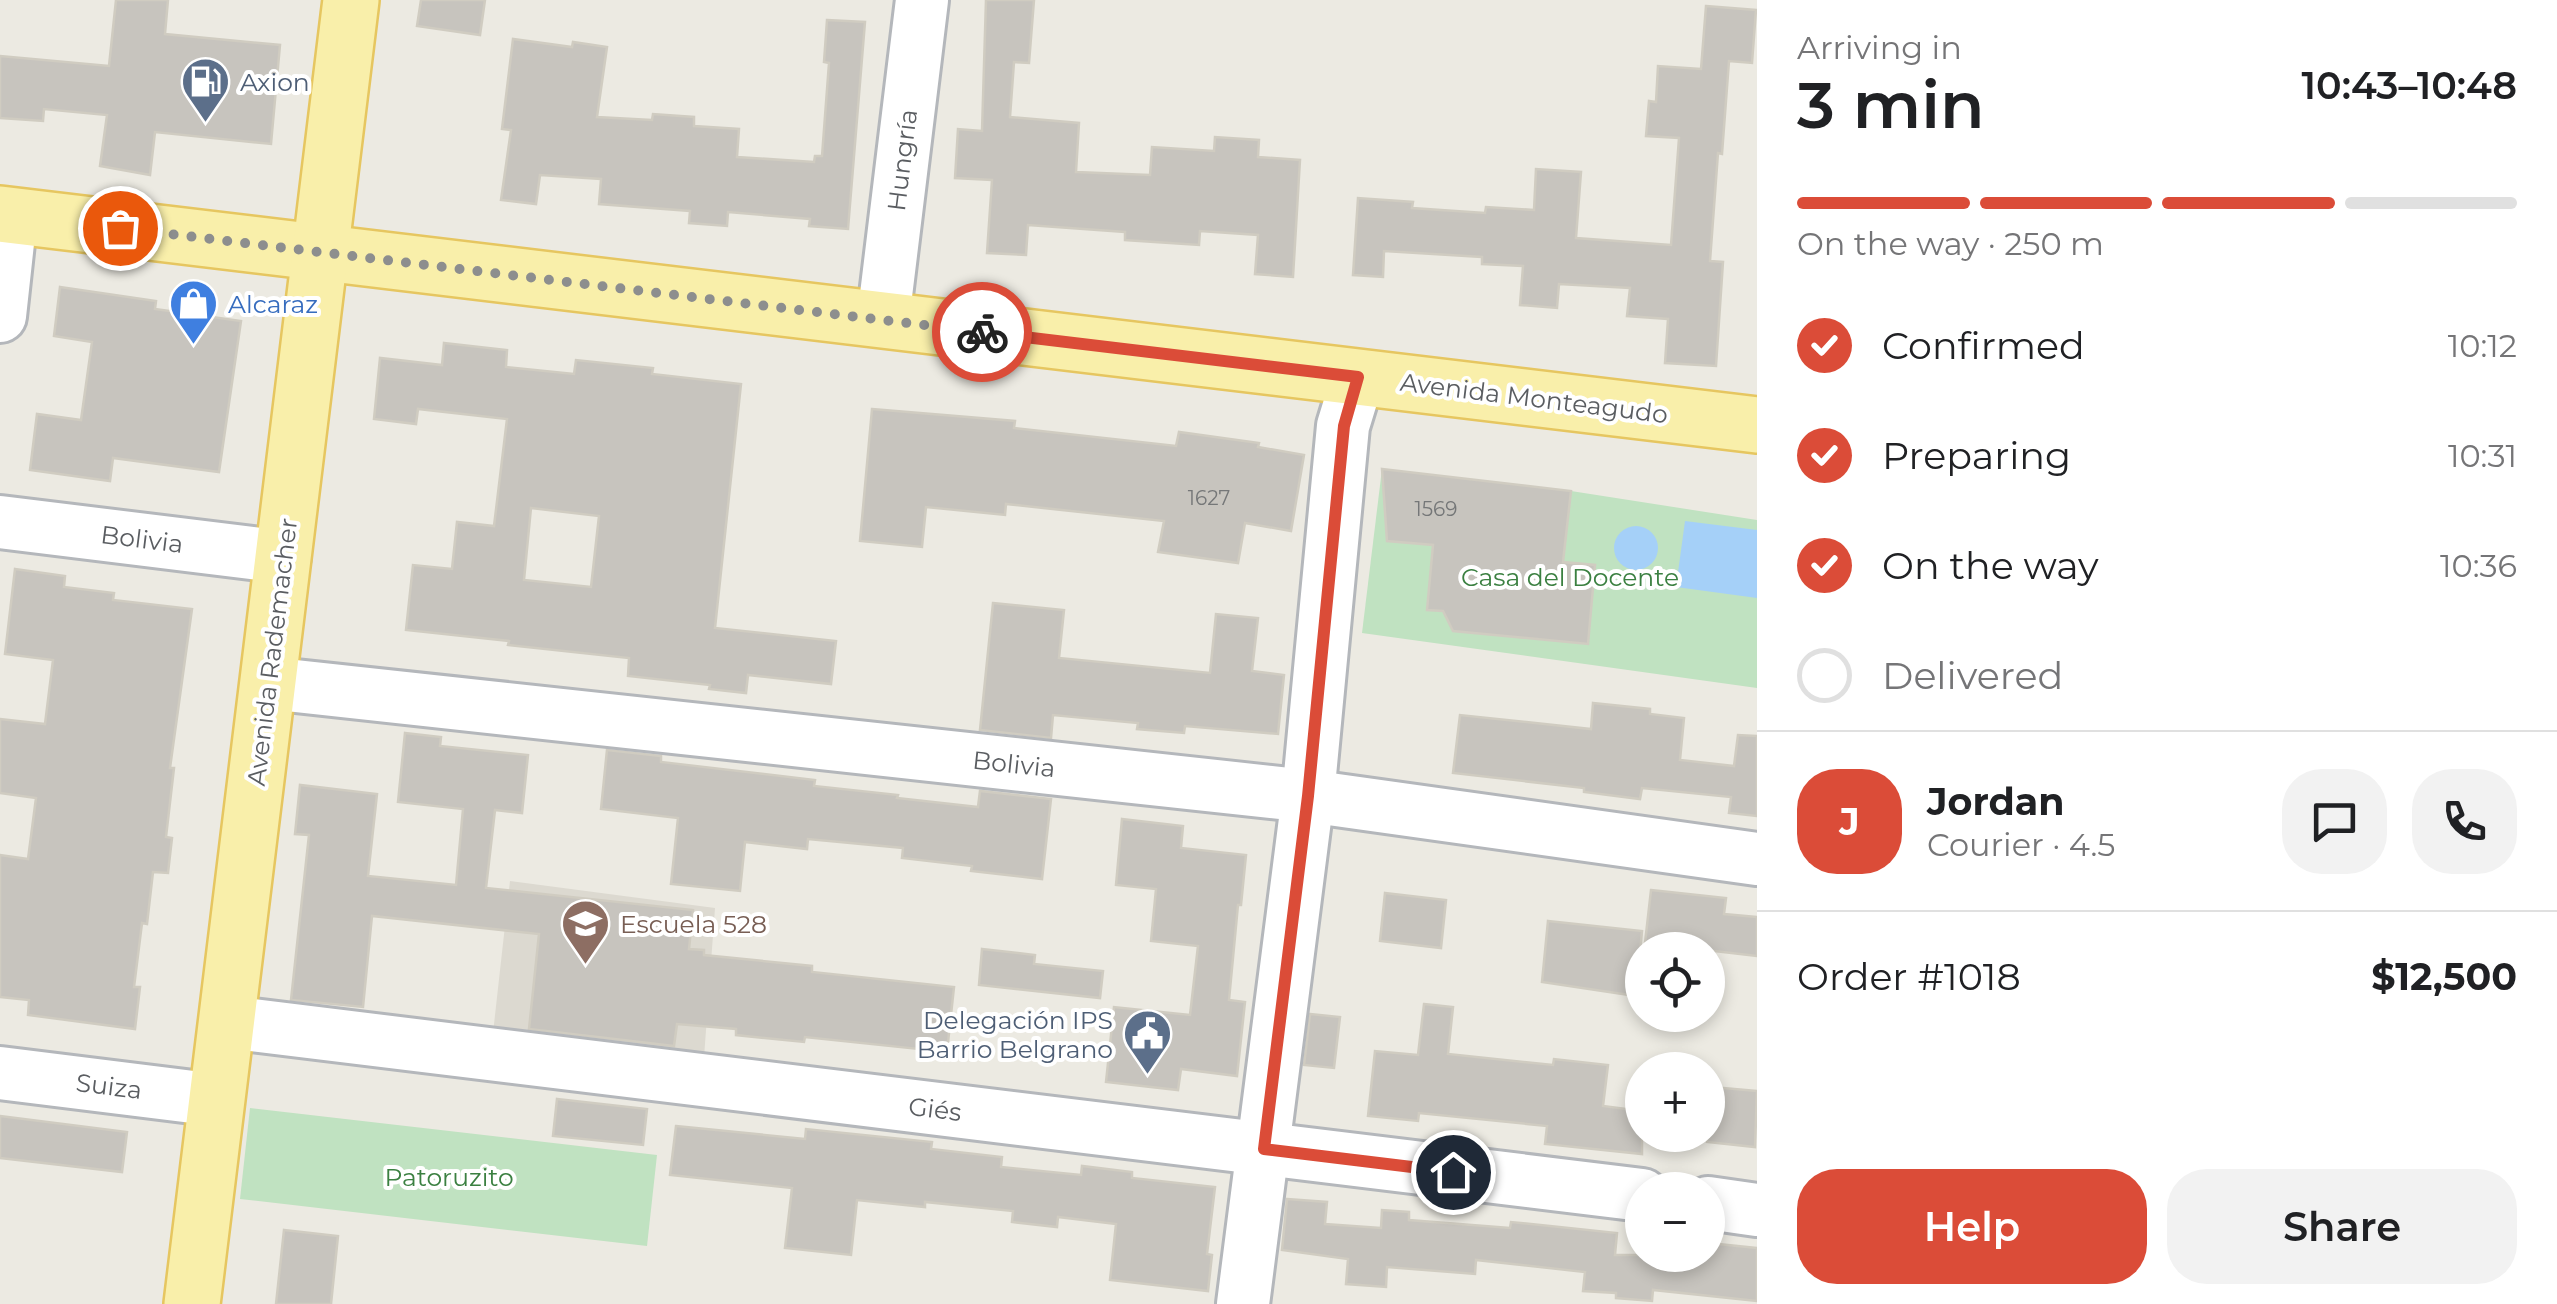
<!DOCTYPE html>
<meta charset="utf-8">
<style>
body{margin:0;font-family:Montserrat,sans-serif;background:#f2f2f2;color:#202124;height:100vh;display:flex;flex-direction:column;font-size:38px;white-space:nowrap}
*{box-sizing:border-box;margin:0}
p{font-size:32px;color:#757577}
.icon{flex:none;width:55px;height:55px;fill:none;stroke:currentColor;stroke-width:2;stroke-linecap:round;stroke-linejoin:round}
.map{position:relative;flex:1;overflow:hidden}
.sheet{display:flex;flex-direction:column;background:#fff;width:800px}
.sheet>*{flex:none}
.fabs{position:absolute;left:1625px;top:932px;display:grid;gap:20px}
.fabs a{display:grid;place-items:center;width:100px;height:100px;border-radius:50%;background:#fff;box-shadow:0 5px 15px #0003;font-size:50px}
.pin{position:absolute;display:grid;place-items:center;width:85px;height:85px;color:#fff;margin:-42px;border:5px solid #fff;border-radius:50%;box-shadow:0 2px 10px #0007}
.courier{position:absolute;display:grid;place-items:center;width:100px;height:100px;margin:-50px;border:8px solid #db4c38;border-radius:50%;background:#fff;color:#222;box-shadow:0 2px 12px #0007}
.headline em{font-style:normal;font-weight:600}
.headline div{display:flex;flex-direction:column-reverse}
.headline{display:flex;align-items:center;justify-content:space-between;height:170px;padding:0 40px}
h1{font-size:65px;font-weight:600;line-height:75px}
.bar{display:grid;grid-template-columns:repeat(4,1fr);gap:15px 10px;align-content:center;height:120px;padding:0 40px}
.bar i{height:12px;border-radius:8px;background:#e0e0e0}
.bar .selected{background:#db4c38}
.bar p{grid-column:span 4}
.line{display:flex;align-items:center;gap:25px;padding:0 40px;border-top:2px solid #e0e0e0}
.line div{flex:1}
.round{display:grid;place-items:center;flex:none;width:105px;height:105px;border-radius:40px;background:#f2f2f2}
ol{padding:0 40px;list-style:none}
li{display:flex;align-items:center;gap:30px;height:110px}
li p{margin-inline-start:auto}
li .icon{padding:10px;border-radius:50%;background:#db4c38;color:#fff;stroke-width:4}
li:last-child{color:#757577}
li i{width:55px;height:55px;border:5px solid #e0e0e0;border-radius:50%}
.primary-button{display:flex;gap:20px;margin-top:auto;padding:20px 40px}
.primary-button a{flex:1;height:115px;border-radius:40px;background:#db4c38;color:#fff;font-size:40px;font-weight:600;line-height:115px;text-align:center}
.primary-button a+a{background:#f2f2f2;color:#202124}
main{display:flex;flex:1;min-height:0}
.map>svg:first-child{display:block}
.education{fill:#dcd9d0}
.green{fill:#c0e2c1}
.water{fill:#a5d0f8}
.building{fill:#c7c4be;stroke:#d0ccc1;stroke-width:2.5;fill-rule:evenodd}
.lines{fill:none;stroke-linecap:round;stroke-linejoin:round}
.minor-casing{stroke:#b4b7bb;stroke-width:58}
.major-casing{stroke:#e6c660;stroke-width:60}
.minor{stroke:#fff;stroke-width:52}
.major{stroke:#f9efaa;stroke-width:55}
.done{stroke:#8d8e8e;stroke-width:10;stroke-dasharray:0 18}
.route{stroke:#db4c38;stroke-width:12}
.labels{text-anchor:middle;stroke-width:8;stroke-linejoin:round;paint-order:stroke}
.number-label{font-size:20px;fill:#757778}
.service-label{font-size:25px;fill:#4e5e75;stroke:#fff;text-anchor:start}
.street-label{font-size:25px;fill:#5a5d61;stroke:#fff}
.shop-label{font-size:25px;fill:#366cbe;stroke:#fff;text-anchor:start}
.park-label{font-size:25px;fill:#3b8041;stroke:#fff}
.education-label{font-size:25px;fill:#785e54;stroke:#fff;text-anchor:start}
</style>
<main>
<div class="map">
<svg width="1757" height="1304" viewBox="0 0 1757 1304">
<rect width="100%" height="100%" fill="#eceae2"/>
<path class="education" d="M510,881L715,908L703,1071L492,1042Z"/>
<g class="green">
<path d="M1382,469L1571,491L1757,520V688L1362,633Z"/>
<path d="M250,1108L657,1155L647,1246L240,1199Z"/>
</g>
<g class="water">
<path d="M1685,521L1757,530V598L1676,587Z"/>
<circle cx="1636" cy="548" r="22"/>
</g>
<g class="building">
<path d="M116,0H168L165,34L280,45L271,144L155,132L150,175L100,166L107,115L44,109L43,121L0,118V56L109,66Z"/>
<path d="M421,0H485L480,35L417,26Z"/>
<path d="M986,0H1034L1029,63L1014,62L1010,117L1079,123L1076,172L1150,175L1152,147L1214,151L1215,137L1259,140L1258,157L1300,160L1293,277L1255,274L1258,235L1200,231L1199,245L1125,240V232L1028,225L1026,255L987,253L992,180L955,178L958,129L982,131Z"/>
<path d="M1706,6L1756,10L1752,63L1729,61L1722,154L1718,153L1710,261L1723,262L1716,366L1665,363L1668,319L1627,316L1630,288L1559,284L1557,308L1520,305L1523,266L1482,264V257L1384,251L1383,277L1353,275L1358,198L1413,202L1412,208L1485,213L1486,207L1534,210L1536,169L1581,172L1576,238L1671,245L1679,138L1646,136L1649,101L1656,102L1658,66L1701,69Z"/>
<path d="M827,20L865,22L848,229L809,226L810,219L728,212L727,226L689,223L690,211L599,204L601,179L540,175L536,204L501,200L511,130L502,129L513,39L572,47L573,42L607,47L597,117L652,120L653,114L694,117V126L739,129L737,157L814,162L815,156H822L829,63L824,62Z"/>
<path d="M60,287L156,301L155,309L241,321L219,472L113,458L110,481L30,470L37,414L81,420L92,342L54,336Z"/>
<path d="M444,343L507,350L506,367L574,374L576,360L653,368L652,374L741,384L715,628L836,641L831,684L748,675L746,693L709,689L710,685L628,676L629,658L508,645L509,641L406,630L413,565L452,569L457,522L494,526L507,419L418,409L416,424L374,419L380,358L442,365ZM531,508L599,516L591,587L524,580Z"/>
<path d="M872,409L1015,421L1014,428L1176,446L1179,432L1259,443L1258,447L1304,455L1291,531L1245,523L1238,563L1158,552L1164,521L1006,504L1005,515L926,507L922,547L860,541Z"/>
<path d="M1382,469L1571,491L1563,562L1595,565L1588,644L1453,631L1443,611L1427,610L1433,545L1387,541Z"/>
<path d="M15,569L65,576L64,587L114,593L113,600L192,609L170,768H174L166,837L172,838L168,873L153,872L147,924L142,923L134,987H140L135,1029L28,1015L29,1000L0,997V855L28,859L36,798L0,793V719L45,724L53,660L5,654Z"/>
<path d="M993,603L1064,610L1059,658L1210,673L1216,614L1258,618L1252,671L1284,675L1278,734L1185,726L1184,733L1137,729L1138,723L1053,715L1051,738L980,730Z"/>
<path d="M1593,703L1650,709V714L1684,718L1680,760L1734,766L1738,735L1757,736V816L1729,813L1731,797L1642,788L1640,799L1584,792V788L1453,773L1460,715L1591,729Z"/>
<path d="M405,733L441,737L440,746L528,755L522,813L495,810L486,888L693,910L689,949L704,950V955L812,966V972L954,987L947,1052L805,1037L804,1042L736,1035V1029L677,1024L674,1046L529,1029L539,934L372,916L363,1007L291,1000L309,835L295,834L300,785L377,794L368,876L456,885L463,809L398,802Z"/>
<path d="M607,750L661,756V762L815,780L814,786L898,795L897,798L978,807L980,791L1051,799L1042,879L971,871L972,866L902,858L903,848L808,839L807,849L745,842L740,891L671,884L678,818L601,809Z"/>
<path d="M1122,819L1183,826L1181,848L1246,855L1241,905H1238L1229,1000L1245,1002L1237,1076L1181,1069L1178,1090L1106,1082L1114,1007L1190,1015L1198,946L1151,941L1156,889L1116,885Z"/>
<path d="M1651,890L1726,898L1724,914L1757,917V956L1645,943Z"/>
<path d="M1385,893L1446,900L1441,948L1380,941Z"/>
<path d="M1548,921L1642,931L1636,996L1542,982Z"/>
<path d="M982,949L1035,955L1034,964L1103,971L1100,998L979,985Z"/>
<path d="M1424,1004L1453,1007L1448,1054L1553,1065L1554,1059L1608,1065L1603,1106L1642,1111V1154L1545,1144L1547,1126L1419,1113L1418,1121L1368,1116L1375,1051L1418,1055Z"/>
<path d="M1310,1014L1340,1017L1334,1068L1304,1065Z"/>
<path d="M1712,1087L1757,1091L1755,1147L1707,1142Z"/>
<path d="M557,1099L647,1109L643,1145L553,1136Z"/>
<path d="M0,1116L127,1132L122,1172L0,1158Z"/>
<path d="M676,1126L805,1139L806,1129L932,1142L931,1149L1002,1157L1001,1167L1081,1175L1082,1166L1132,1172V1178L1215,1187L1207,1254L1212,1255L1208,1291L1110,1280L1116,1224L1058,1217L1057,1227L1012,1222L1013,1211L925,1202V1207L857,1200L851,1255L785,1248L792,1188L670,1175Z"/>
<path d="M1287,1199L1327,1202L1325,1224L1381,1228L1382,1210L1409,1212V1220L1510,1228L1511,1222L1617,1233L1615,1255H1708V1243L1757,1248V1301L1653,1290L1652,1301L1616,1298V1293L1583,1291L1585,1272L1476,1260L1475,1274L1387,1267L1386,1287L1346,1284L1348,1259L1282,1250Z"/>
<path d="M284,1230L338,1236L331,1304H276Z"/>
</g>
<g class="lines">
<defs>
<g id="minor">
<path d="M0,316L11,215"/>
<path d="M883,320L922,0"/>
<path d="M0,522L284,557"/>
<path d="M268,683L1308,796L1757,859"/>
<path d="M227,1022L1642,1195"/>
<path d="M0,1073L217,1100"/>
<path d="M1708,1203L1757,1210"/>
<path d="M1243,1304L1308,796L1343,426L1358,377"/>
</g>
<g id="major">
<path d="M0,214L1757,425"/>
<path d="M192,1304L351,0"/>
</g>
</defs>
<use href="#minor" class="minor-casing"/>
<use href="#major" class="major-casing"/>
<use href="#minor" class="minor"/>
<use href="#major" class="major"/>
</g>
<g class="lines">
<path class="done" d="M120,228L982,332"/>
<path class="route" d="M982,332L1358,377L1344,426L1308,796L1264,1149L1453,1172"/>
</g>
<defs>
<symbol id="fuel-pin" viewBox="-11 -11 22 30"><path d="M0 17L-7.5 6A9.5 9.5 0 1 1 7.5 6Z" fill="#5c6f8a" stroke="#fff"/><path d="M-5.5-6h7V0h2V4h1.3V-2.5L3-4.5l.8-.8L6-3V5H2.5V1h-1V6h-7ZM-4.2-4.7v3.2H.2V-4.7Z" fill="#fff"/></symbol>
<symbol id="shop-pin" viewBox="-11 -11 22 30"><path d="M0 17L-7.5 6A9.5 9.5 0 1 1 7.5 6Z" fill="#3f7fe0" stroke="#fff"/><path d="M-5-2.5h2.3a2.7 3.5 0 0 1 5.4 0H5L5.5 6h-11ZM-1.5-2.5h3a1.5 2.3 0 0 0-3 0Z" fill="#fff"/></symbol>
<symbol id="school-pin" viewBox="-11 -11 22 30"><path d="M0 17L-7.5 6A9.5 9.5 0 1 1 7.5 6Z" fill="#8d6e63" stroke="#fff"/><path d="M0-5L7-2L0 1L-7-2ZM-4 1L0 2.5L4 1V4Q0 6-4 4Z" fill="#fff"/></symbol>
<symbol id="civic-pin" viewBox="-11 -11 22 30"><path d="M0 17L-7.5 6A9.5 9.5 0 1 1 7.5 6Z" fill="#5c6f8a" stroke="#fff"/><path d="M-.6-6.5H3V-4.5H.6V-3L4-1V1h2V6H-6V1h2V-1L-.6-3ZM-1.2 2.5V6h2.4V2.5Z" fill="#fff"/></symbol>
</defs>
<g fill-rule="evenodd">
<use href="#fuel-pin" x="178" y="54" width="55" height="75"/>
<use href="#shop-pin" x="166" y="276" width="55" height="75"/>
<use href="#school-pin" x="558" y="896" width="55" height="75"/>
<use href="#civic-pin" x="1120" y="1006" width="55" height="75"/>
</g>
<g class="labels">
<g class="number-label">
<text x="1209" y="505">1627</text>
<text x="1436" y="516">1569</text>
</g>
<g class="service-label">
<text x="240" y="91">Axion</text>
<text x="1113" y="1029" text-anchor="end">Delegación IPS<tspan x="1113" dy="29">Barrio Belgrano</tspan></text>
</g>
<g class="street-label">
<text transform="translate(902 160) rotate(-83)" y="9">Hungría</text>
<text transform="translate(1534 398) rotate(7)" y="9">Avenida Monteagudo</text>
<text transform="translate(142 539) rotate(7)" y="9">Bolivia</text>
<text transform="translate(272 652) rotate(-83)" y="9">Avenida Rademacher</text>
<text transform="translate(1014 764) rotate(6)" y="9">Bolivia</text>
<text transform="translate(109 1086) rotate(7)" y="9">Suiza</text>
<text transform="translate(935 1109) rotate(7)" y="9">Giés</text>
</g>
<g class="shop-label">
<text x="228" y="313">Alcaraz</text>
</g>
<g class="park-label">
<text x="1570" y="586">Casa del Docente</text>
<text x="449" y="1186">Patoruzito</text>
</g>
<g class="education-label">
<text x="620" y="933">Escuela 528</text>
</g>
</g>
</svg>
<div class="fabs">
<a><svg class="icon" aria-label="locate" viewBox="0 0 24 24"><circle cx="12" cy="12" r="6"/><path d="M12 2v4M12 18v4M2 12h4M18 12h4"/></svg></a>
<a>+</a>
<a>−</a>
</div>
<div class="pin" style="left:120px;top:228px;background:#ea580c"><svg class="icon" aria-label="bag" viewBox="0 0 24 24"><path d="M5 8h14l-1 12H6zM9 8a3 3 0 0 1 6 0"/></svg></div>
<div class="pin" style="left:1453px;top:1172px;background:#1f2937"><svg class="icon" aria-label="home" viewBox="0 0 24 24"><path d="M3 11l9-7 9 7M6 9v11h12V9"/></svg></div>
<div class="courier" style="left:982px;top:332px"><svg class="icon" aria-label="bike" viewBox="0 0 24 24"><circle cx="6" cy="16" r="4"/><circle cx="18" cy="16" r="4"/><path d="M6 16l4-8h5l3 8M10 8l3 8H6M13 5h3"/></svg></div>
</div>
<section class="sheet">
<div class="headline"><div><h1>3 min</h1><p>Arriving in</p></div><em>10:43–10:48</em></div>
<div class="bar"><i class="selected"></i><i class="selected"></i><i class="selected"></i><i></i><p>On the way · 250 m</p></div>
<ol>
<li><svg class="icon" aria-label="check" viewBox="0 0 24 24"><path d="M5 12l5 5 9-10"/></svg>Confirmed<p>10:12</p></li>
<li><svg class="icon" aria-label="check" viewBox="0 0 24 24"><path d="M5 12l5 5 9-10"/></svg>Preparing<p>10:31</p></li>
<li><svg class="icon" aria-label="check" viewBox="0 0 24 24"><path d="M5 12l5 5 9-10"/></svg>On the way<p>10:36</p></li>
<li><i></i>Delivered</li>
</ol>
<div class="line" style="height:180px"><b class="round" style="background:#db4c38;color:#fff">J</b><div><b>Jordan</b><p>Courier · 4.5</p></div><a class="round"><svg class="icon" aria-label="chat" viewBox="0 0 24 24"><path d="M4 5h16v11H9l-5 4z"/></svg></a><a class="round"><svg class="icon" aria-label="phone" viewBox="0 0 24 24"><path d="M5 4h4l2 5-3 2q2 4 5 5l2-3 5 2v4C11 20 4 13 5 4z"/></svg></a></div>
<div class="line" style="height:130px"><div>Order #1018</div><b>$12,500</b></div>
<div class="primary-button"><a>Help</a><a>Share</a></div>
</section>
</main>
